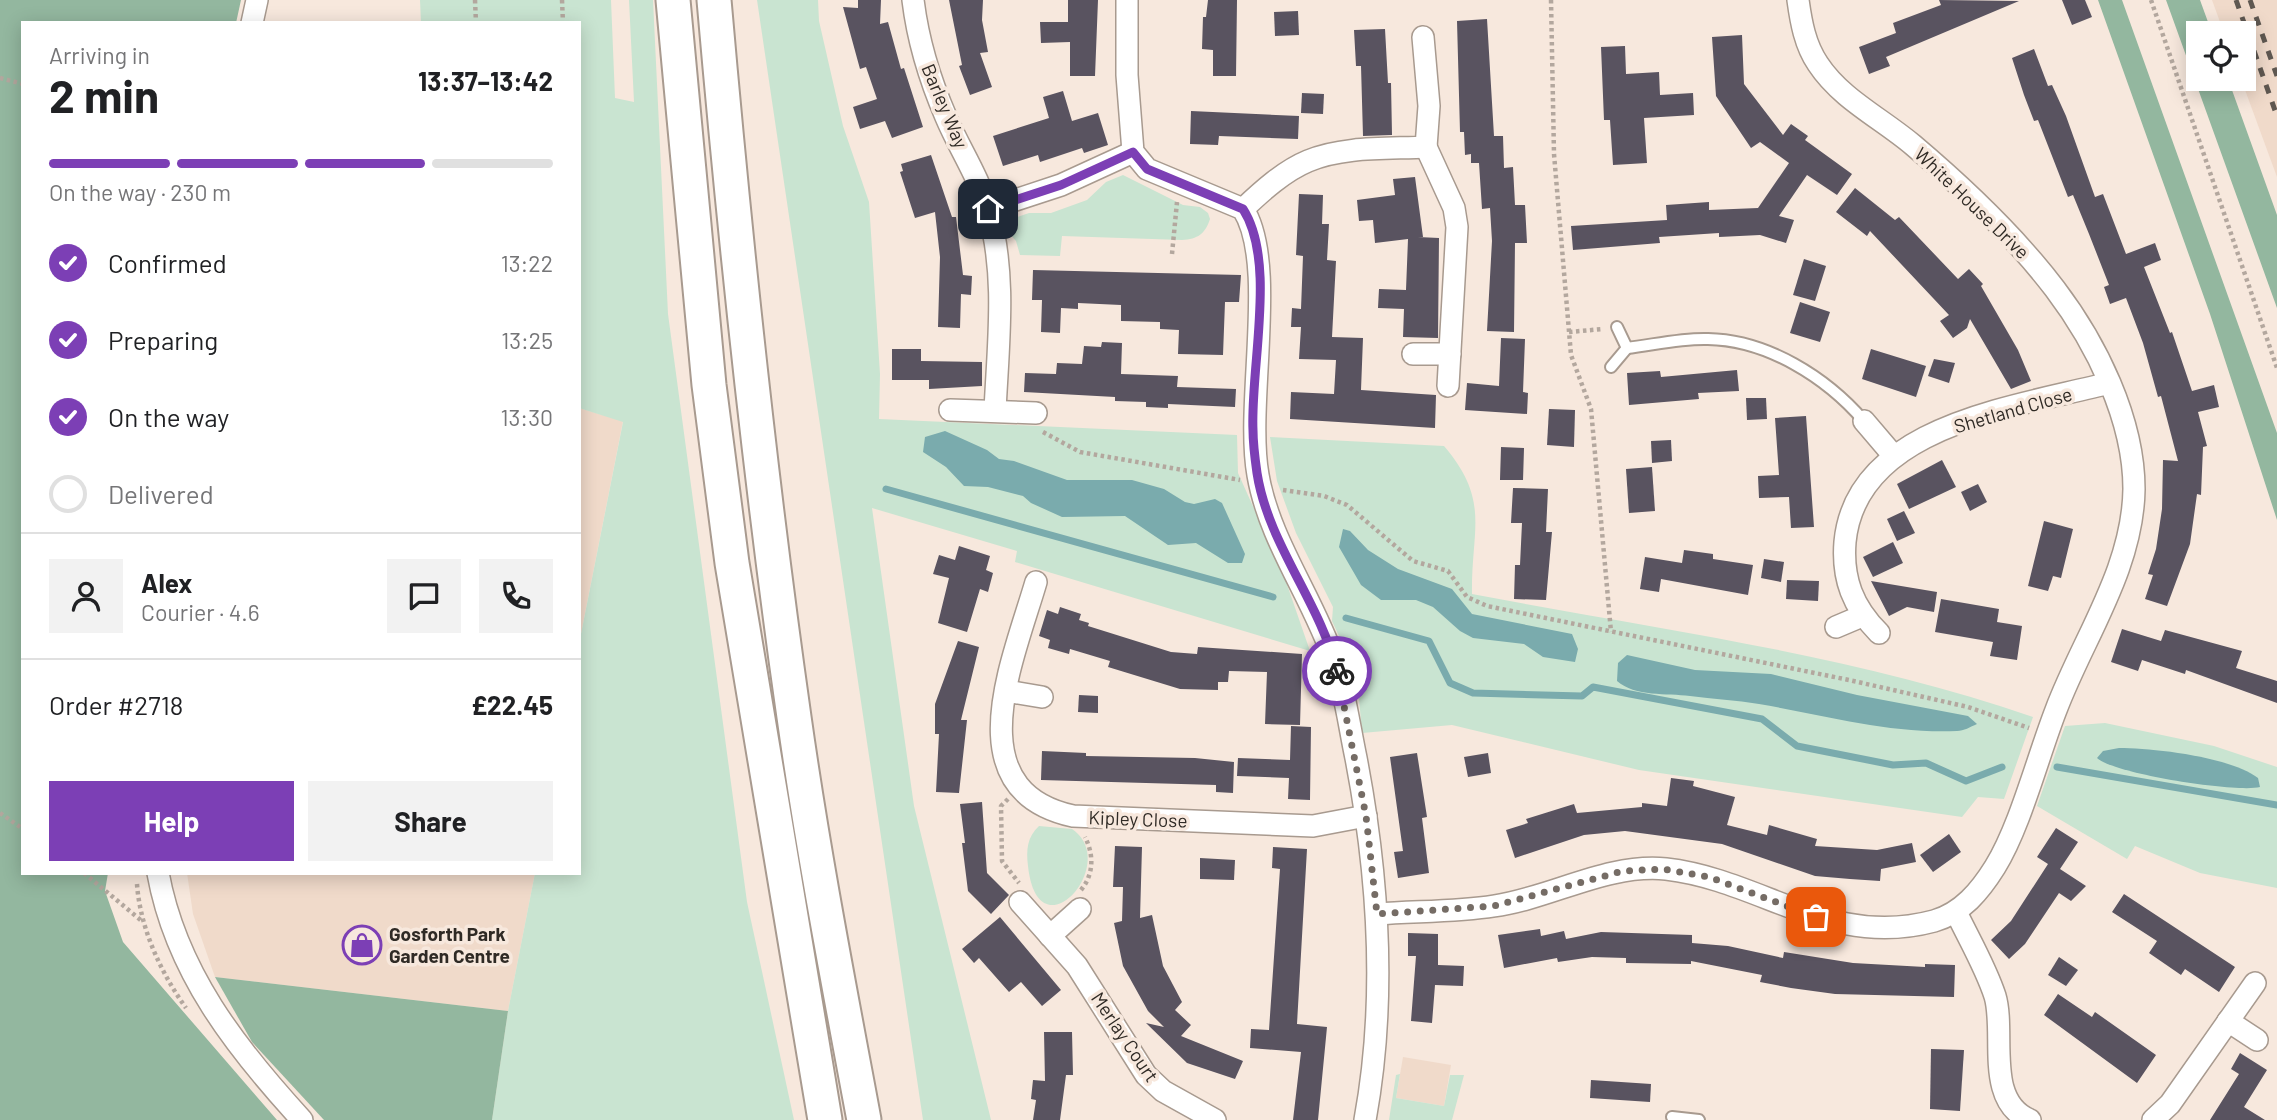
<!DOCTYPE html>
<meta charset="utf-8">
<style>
body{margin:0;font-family:Barlow,sans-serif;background:#f2f2f2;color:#202124;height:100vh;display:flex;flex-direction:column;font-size:26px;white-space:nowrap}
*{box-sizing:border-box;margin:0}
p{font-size:23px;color:#757577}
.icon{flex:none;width:38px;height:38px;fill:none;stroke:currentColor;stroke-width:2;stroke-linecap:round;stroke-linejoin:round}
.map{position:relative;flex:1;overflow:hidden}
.drawer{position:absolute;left:21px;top:21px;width:560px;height:854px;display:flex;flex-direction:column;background:#fff;border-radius:0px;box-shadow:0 4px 18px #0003}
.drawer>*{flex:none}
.fabs{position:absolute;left:2186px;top:21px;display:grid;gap:14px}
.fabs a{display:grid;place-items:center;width:70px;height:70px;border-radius:0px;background:#fff;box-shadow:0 4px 18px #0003;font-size:35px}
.pin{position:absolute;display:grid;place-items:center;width:60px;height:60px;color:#fff;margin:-30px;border-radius:14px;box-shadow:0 4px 10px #0006}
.courier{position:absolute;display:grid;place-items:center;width:70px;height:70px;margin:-35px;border:5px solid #7c3fb5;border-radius:50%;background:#fff;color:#222;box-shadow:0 2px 9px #0007}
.head em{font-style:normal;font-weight:700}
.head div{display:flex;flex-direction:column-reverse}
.head{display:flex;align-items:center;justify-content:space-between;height:119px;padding:0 28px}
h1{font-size:46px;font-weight:700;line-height:52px}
.bar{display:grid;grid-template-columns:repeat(4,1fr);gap:10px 7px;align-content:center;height:84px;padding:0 28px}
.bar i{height:9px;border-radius:5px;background:#e0e0e0}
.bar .on{background:#7c3fb5}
.bar p{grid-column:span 4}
.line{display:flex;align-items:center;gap:18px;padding:0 28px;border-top:2px solid #e0e0e0}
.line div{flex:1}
.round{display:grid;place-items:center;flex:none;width:74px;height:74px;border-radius:0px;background:#f2f2f2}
ol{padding:0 28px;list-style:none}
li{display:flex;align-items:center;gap:21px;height:77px}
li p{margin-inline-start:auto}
li .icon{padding:7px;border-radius:50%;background:#7c3fb5;color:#fff;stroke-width:4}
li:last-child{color:#757577}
li i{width:38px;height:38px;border:4px solid #e0e0e0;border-radius:50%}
.cta{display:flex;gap:14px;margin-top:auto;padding:14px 28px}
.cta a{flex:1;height:80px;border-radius:0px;background:#7c3fb5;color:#fff;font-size:28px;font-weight:700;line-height:80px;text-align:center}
.cta a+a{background:#f2f2f2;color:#202124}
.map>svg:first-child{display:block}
.built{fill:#f0daca}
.green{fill:#c9e4d1}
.forest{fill:#93b79f}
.water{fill:#7aabad}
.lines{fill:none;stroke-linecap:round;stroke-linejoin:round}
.stream{stroke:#7aabad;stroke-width:7}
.building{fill:#595360}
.service-casing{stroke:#a89a8f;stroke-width:14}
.minor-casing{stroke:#a89a8f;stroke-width:24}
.primary-casing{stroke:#a89a8f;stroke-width:37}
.path{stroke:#b3a79e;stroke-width:4.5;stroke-dasharray:3.5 3.5;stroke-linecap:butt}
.service{stroke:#fff;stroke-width:10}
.minor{stroke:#fff;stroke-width:21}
.primary{stroke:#fff;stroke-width:33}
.rail{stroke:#5f5851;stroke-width:5;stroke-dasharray:9 9;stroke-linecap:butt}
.done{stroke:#756c65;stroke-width:7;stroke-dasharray:0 12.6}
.route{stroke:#7c3fb5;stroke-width:9}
.labels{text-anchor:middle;stroke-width:7;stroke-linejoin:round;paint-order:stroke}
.street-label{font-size:19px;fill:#2f2a25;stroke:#f7e8dd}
.poi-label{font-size:19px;font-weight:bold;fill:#2f2a25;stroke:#f7e8dd;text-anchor:start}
</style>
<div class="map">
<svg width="2277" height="1120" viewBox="0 0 2277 1120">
<rect width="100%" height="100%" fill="#f7e8dd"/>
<g class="built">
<path d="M2212,0H2277V177L2241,79H2244V33H2224Z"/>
<path d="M579,408L623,421L579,644Z"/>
<path d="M187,873H535L508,1011L215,977L193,914Z"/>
<path d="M1403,1057L1451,1065L1444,1106L1396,1098Z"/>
</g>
<g class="green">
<path d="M420,0H611L615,98L634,102L629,0H653L668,314L747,902L794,1120H492L508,1011L535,873H579V644L623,422L579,408V23H421Z"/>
<path d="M757,0H818L819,21L843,126L869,202L880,374L879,419L1237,435L1238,473L1283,573L1310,651L1015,562L1017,551L872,508L914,806L991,1120H923Z"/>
<path d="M1123,175L1183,205L1200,207L1208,213L1210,219C1205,234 1198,239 1182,240L1062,236L1060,256L1020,255L1016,241L1008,232L1012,219L1029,213H1051L1087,200L1106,182Z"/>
<path d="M1270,437L1444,446C1491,501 1471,529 1472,594C1661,630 1851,654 2033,717L2004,799L1978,797L1962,817L1639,770L1452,725L1362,733L1357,675L1332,621L1333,607L1296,533L1277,481Z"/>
<path d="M2105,723L2214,746L2277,767V888L2200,873L2135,846L2127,859L2037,806L2065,726Z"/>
<path d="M1039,826L1072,829C1122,863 1038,958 1028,866C1026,850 1027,837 1039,826Z"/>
<path d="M1400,1074L1396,1098L1444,1106L1450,1075H1464L1452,1120H1389L1396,1075Z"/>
</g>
<g class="forest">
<path d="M0,0H241L236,23H23V873H108L105,891L123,942L277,1120H0Z"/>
<path d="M2098,0H2122L2277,433V520L2210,314Z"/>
<path d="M2166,0H2200L2212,33H2198V79H2228L2277,215V308Z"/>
<path d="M215,977L508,1011L492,1120H324L252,1042Z"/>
</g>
<g class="water">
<path d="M945,431L987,450L999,459L1014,461L1067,480H1132L1164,489L1185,502L1194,504L1215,499L1222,503L1245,554L1242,563H1228L1196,543L1168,545L1125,516L1062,517L1031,503L1023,496L988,487L964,486L946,467L923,452L925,437Z"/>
<path d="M1343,529L1350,531L1368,550L1398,569L1452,589L1472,614L1572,634L1578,649L1575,662L1543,657L1524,644L1473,638L1460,631L1433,607L1416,600H1381L1361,585L1339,547Z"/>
<path d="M1627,655L1695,670L1771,674L1857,695L1968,716L1977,724C1970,727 1964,731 1957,731C1890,734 1824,715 1759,704C1736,700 1713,699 1690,696C1667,693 1635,697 1617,681L1618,663Z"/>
<path d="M2119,748C2154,748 2231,757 2258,778L2260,787C2237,793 2114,774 2097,758L2103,751Z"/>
</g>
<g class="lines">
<g class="stream">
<path d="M886,489L1273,597"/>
<path d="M1346,618L1429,641L1450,683L1473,693L1582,696L1593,687L1762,719L1797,746L1893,765L1926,763L1966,781L2002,767"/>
<path d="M2057,767L2277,805"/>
</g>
</g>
<g class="building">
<path d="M858,0H881L880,24L888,22L901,69L904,68L923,127L892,138L885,121L860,129L853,107L877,99L866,67L860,69L843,7L858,8Z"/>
<path d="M949,0H983L982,20L988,52L980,53L992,87L970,95L959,66L962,65Z"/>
<path d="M1068,0H1098L1095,76H1070V42L1041,43L1040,22H1068Z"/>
<path d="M1208,0H1237L1236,76H1213V50L1202,49L1203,17H1206Z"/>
<path d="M1939,0L2019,1L1886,57L1890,66L1869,74L1859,47L1896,33L1893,23L1941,5Z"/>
<path d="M2062,0H2085L2092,17L2072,25Z"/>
<path d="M1298,11L1299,35L1275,36L1274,12Z"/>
<path d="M1487,19L1494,136H1503L1504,168L1513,167L1515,205H1525L1527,243H1515L1514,332L1487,331L1492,241L1490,208L1482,209L1479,163H1471V154L1465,155L1464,132H1460L1457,21Z"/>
<path d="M1385,29L1388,83H1391L1392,135L1363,136L1361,66H1356L1354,30Z"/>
<path d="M1742,35L1744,84L1783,135L1791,124L1808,136L1805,140L1852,174L1837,195L1807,175L1779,216L1794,220L1786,243L1760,235L1719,237V233L1659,237L1660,243L1573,250L1571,226L1667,220L1666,205L1709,202V210L1758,208L1789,163L1760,142L1751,148L1716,96L1712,37Z"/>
<path d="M1625,46L1626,74L1659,72L1660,95L1693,93L1694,115L1644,118L1647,163L1613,165L1610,120H1604L1601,47Z"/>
<path d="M2034,49L2048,86L2052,85L2066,116L2095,197L2103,194L2126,254L2155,243L2161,260L2144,267L2170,333L2172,332L2192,391L2214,385L2219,407L2198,412L2207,446L2203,447L2201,495L2197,494L2190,544L2167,606L2145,599L2153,575L2148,574L2156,549L2162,509L2163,460L2178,461L2161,396L2158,397L2143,343L2126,298L2110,304L2104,287L2109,285L2089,234L2073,195L2068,197L2038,120L2034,121L2024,95L2012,58Z"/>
<path d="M1063,91L1072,121L1098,113L1108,145L1084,153L1082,148L1040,162L1038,155L1003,166L993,136L1049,118L1043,97Z"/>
<path d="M1302,93L1324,94L1323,114L1301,113Z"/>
<path d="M1191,111L1299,116L1298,139L1219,136L1218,145L1190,144Z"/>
<path d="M931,155L952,217H956L963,275L972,276L971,295L961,294L960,328L938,327L940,257L935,212L915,218L900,172L903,171L901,164Z"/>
<path d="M1415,177L1423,237H1418L1439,238L1438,338L1403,337L1404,309L1378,308L1379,289L1406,290L1408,239L1375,243L1373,220L1359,221L1357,200L1395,195L1393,179Z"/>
<path d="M1855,188L1895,220L1899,217L1958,279L1969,269L1983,284L1981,286L2018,350L2031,381L2011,389L1970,319L1967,328L1953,338L1940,321L1949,315L1870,231L1867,236L1836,212Z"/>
<path d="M1299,194L1323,195L1322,224H1329L1327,260L1336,261L1332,337L1363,338L1361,390L1436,395L1435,428L1290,419L1291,392L1334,394L1336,360L1299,359L1301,327H1291L1292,308L1301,309L1303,256L1296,255Z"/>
<path d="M1804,259L1826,266L1815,301L1793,295Z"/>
<path d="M1033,270L1241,275L1239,302H1225L1223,355L1178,354L1179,330L1160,329V322L1121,321V305L1078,303V309L1061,308L1060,333L1041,332L1042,300H1032Z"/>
<path d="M1800,302L1830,312L1820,342L1790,333Z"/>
<path d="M1501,338L1525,339L1523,392L1528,393L1527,414L1465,410L1467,383L1499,386Z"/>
<path d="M1102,342L1122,343L1121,374L1178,376L1177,387L1236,389L1235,407L1168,404V408L1146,407V402L1115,401V397L1024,392L1025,373L1056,374L1057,363L1082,364L1084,346L1101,347Z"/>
<path d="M892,349H921V361L982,362V386L929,389V380H892Z"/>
<path d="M1871,349L1926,366L1916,397L1862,379Z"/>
<path d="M1934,359L1955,363L1949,383L1928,376Z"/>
<path d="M1737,370L1739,391L1698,393L1699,399L1629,405L1627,373L1660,371L1661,377Z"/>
<path d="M1746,398H1766L1767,419L1747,420Z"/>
<path d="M1549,409L1575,410L1574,447L1547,445Z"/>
<path d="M1806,416L1814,527L1791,528L1789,497L1759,498L1758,476L1779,475L1775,418Z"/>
<path d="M1671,440L1672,461L1652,463L1651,441Z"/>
<path d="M1501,447L1524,448L1523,480H1500Z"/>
<path d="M1942,460L1956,487L1909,509L1897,484Z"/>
<path d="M1652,467L1655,511L1629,513L1626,469Z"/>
<path d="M1978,484L1987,502L1970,511L1961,492Z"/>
<path d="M1513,488L1548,489L1546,532H1552L1546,600L1514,599L1515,565H1520L1522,523H1511Z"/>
<path d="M1904,511L1915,533L1897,541L1887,519Z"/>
<path d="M2044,521L2073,529L2061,578L2053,576L2048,591L2028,586Z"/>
<path d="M1893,542L1903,563L1873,577L1863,557Z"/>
<path d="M959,546L990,556L986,570L993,573L988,592L980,589L967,632L938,623L949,578L933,574L939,555L955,560Z"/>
<path d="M1684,550L1713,554V559L1753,565L1748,595L1661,579L1659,592L1640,589L1645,557L1682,563Z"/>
<path d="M1764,559L1784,562L1781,582L1761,578Z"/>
<path d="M1787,580L1819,581L1818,601L1786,599Z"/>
<path d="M1871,581L1937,592L1934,612L1907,607L1889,616Z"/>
<path d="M1941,599L1999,609L1997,622L2022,626L2017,660L1990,656L1993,642L1935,632Z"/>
<path d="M1060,607L1081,614L1079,620L1089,623L1088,626L1171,652L1197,654L1198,647L1302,654L1300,725L1265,724L1267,672L1229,671L1228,682H1218V690L1180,689L1108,667L1110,661L1070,649L1069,654L1048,648L1050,640L1039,636L1047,610L1058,614Z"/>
<path d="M2122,629L2161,641L2165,630L2242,651L2236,668L2277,681V703L2186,670L2185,674L2142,660L2138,671L2111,662Z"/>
<path d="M958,641L979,647L961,720H967L959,793L936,792L939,734H935V704Z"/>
<path d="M1079,695L1098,696V713L1078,712Z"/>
<path d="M1291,726L1311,727L1310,800L1288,799L1289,778L1237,776L1238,758L1290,760Z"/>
<path d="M1042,751L1086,753V756L1195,758L1234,762L1233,793L1216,792V785L1041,780Z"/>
<path d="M1417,753L1427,817L1422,818L1429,873L1398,878L1394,852L1403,851L1390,757Z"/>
<path d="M1488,753L1491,773L1468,777L1464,757Z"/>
<path d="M1671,778L1694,781L1693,786L1735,797L1727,825L1767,835L1769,825L1817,839L1815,846L1877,850L1912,843L1916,862L1881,869L1880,881L1850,879L1815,876L1722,844L1625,831L1584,835L1515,858L1506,830L1528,823L1526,819L1574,804L1577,813L1642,807V803L1667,806Z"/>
<path d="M982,802L987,873L1009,895L991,914L968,891L962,843H965L960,804Z"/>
<path d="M2056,828L2078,842L2060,869L2086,886L2071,901L2059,893L2025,944L2009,959L1991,940L2011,921L2048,864L2037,857Z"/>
<path d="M1949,834L1961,852L1933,872L1920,855Z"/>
<path d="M1115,846L1142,847L1140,918L1152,915L1163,966L1182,1002L1175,1010L1191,1025L1181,1036L1243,1061L1235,1079L1187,1063L1146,1023L1164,1027L1148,1011L1123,966L1114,923L1122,921L1123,887H1113Z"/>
<path d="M1273,847L1307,849L1297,1024L1327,1027L1318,1120H1293L1301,1052L1250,1048L1251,1029L1269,1030L1280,869L1272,868Z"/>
<path d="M1200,858L1235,860L1234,880L1200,879Z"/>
<path d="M2124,894L2235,967L2219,992L2185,969L2181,975L2149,953L2157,941L2112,912Z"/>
<path d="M1000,917L1061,990L1042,1006L1021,982L1009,992L979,958L974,963L962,949Z"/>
<path d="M1540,929L1541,936L1564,931L1566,939L1601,932L1692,935V943L1728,946L1783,958L1784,952L1853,963L1925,967V964L1955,965L1954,997L1835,994L1791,988L1760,982L1762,975L1691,961V964L1626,963V958L1592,957L1558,962L1557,958L1504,968L1498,935Z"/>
<path d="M1408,933L1438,934V965L1464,966L1463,986L1435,985L1432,1023L1411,1021L1416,956H1408Z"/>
<path d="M2059,957L2078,970L2066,986L2048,975Z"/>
<path d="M2058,994L2092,1017L2095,1012L2156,1055L2137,1083L2044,1015Z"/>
<path d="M1044,1032H1072L1073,1075H1066L1060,1120H1033L1036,1100L1031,1099L1033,1080L1045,1081Z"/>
<path d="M1931,1049L1964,1050L1960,1111L1930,1109Z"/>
<path d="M2240,1053L2267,1070L2244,1107L2265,1120H2210L2239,1074L2231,1069Z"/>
<path d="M1591,1080L1651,1084L1650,1102L1590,1098Z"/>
</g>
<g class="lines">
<defs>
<g id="service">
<path d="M1627,348C1653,345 1681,338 1708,339C1767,340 1826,377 1864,421"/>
<path d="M1611,367L1627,348L1617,327"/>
<path d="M1672,1117L1699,1120"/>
</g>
<g id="minor">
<path d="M913,0C918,41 930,80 946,117C959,148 979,177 988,210C1007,275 998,344 995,411"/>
<path d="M1127,0V75L1133,152L1147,169L1243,209C1278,264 1245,403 1258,475C1269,540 1313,598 1334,660C1345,691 1349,725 1356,758C1379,878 1387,1000 1365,1120"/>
<path d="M252,23L257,0"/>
<path d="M1426,147L1454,208L1457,227L1448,386"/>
<path d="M988,209L1061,185L1133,152"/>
<path d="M1243,209C1262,191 1284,171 1308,161C1343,146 1389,149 1426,147L1429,106L1423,37"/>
<path d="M1413,354H1450"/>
<path d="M950,410L1036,413"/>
<path d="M1864,421L1893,455"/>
<path d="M1036,582C1013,661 955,790 1073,816L1313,826L1366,816"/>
<path d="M1836,627L1862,616"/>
<path d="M1879,633C1853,607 1842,579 1845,542C1856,425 2017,407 2109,383"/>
<path d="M1006,691L1042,697"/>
<path d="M158,873C176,972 236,1048 302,1120"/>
<path d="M1020,902L1077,966L1146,1075L1163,1091L1215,1120"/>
<path d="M1956,912C1969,939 1986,968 1995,996C2006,1033 1984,1101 2030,1120"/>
<path d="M1377,914C1416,911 1456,912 1494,906C1551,898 1607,863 1666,869C1762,880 1830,949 1934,921C1962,913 1980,891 1995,867C2020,827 2038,756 2056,710C2083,638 2133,569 2134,489C2134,419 2096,343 2055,289C2014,235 1965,189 1913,145C1881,118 1841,99 1818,64C1805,45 1801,22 1798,0"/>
<path d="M1050,936L1080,909"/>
<path d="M2228,1021L2257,1040"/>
<path d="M2153,1120L2170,1104L2255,983"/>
</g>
<g id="primary">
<path d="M673,0L709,385L732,563L825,1120"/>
<path d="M714,0C735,240 760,479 794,717C813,852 839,986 864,1120"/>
</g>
</defs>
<use href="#service" class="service-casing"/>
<use href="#minor" class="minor-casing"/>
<use href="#primary" class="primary-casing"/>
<g class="path">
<path d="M475,0L476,23"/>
<path d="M562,0L563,23"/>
<path d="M1551,0L1554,154L1571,355L1591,409L1611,632"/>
<path d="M2151,0L2277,368"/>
<path d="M0,78L23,84"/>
<path d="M1172,254L1177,202"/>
<path d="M1569,332L1603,329"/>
<path d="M1043,432L1080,452L1240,480"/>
<path d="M1283,490L1324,496L1347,505L1413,561L1448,571L1467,597L1487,606L1849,680L1968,707L2029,728"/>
<path d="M1008,799L1001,806L1002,861L1019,883"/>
<path d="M0,813L23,829"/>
<path d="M84,873L143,922"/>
<path d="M137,884C140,928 161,973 186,1008"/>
<path d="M1081,890C1094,874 1094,855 1085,837"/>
</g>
<use href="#service" class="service"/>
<use href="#minor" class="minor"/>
<use href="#primary" class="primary"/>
<g class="rail">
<path d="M2236,0L2277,116"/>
<path d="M2250,0L2277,76"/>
</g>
</g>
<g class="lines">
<path class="done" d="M1337,671L1366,816L1377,914L1494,906L1623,871L1663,869L1709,877L1816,917"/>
<path class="route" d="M988,209L1061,185L1133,152L1147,169L1243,209C1277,262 1250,368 1253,430C1253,444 1255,459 1257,473C1268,544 1320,602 1337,671"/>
</g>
<defs>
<symbol id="shop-ring" viewBox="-11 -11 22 22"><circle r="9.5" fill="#f7e8dd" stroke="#7c3fb5" stroke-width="1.5"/><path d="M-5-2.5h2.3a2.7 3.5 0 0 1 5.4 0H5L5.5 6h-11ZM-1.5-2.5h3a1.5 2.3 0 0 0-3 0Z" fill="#7c3fb5"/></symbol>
</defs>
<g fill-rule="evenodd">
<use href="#shop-ring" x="340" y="923" width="44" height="44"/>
</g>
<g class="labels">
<g class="street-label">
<text transform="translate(945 106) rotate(67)" y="7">Barley Way</text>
<text transform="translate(1972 203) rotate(44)" y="7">White House Drive</text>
<text transform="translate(2013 410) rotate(-16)" y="7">Shetland Close</text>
<text transform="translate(1138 819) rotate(2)" y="7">Kipley Close</text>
<text transform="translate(1125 1037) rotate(56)" y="7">Merlay Court</text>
</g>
<g class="poi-label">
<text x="389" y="941">Gosforth Park<tspan x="389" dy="22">Garden Centre</tspan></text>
</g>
</g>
</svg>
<div class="fabs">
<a><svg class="icon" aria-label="locate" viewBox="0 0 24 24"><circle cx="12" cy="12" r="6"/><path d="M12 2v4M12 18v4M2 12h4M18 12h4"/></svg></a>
</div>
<div class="pin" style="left:1816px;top:917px;background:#ea580c"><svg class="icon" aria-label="bag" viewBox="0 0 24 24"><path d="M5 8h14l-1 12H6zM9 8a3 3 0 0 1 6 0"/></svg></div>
<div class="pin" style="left:988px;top:209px;background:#1f2937"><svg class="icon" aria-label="home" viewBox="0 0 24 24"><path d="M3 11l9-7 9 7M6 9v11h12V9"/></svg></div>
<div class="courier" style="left:1337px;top:671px"><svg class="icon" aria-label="bike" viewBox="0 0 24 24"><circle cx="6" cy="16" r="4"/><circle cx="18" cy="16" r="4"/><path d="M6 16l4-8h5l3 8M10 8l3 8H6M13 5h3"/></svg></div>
<section class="drawer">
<div class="head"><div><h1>2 min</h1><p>Arriving in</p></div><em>13:37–13:42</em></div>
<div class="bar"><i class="on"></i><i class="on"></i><i class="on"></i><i></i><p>On the way · 230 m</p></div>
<ol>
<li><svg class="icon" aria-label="check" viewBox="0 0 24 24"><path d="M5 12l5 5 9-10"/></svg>Confirmed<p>13:22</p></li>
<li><svg class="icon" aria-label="check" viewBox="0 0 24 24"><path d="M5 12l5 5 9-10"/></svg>Preparing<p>13:25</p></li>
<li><svg class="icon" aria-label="check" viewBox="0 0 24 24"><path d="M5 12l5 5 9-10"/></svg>On the way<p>13:30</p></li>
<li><i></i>Delivered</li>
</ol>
<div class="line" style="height:126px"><a class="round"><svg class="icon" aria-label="person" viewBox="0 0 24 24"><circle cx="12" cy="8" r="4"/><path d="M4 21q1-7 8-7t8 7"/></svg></a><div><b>Alex</b><p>Courier · 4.6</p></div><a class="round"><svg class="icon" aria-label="chat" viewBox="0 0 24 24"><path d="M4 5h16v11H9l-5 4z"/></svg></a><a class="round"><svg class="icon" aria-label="phone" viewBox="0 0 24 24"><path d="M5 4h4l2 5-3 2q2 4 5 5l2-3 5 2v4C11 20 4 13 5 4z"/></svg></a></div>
<div class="line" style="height:91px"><div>Order #2718</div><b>£22.45</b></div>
<div class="cta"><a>Help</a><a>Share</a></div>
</section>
</div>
